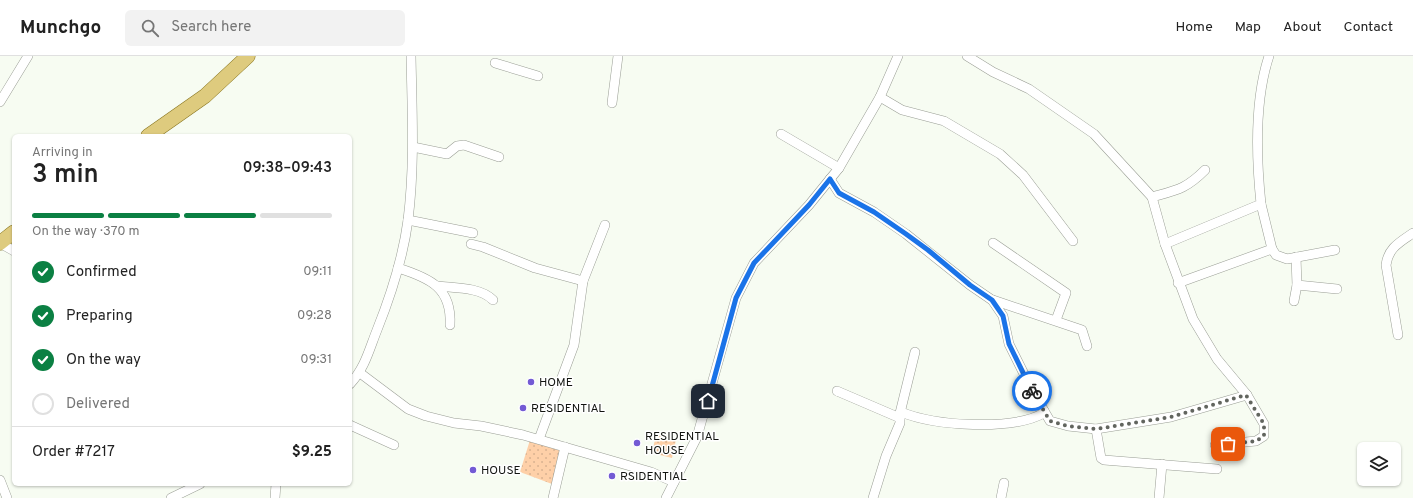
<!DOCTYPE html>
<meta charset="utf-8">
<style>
body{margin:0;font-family:Overpass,sans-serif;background:#f2f2f2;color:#222;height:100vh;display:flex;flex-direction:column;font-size:15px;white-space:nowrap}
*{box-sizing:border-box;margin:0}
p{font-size:13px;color:#767676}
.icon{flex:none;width:22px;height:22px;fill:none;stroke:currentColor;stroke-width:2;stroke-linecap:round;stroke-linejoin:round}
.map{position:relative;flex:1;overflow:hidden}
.panel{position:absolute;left:12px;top:78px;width:340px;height:352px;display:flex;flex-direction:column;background:#fff;border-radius:6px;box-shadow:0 1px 3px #0004}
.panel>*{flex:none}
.fabs{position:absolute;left:1357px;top:386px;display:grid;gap:8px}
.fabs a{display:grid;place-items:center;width:44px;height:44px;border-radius:6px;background:#fff;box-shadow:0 1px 3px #0004;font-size:20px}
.pin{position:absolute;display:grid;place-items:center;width:34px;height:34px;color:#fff;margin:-17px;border-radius:8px;box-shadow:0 2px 6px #0006}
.courier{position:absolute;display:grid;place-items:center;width:40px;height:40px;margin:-20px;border:3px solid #1a73e8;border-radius:50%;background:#fff;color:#222;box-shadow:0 1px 5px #0007}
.headline em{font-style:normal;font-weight:600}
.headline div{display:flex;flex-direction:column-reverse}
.headline{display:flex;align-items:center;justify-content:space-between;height:68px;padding:0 20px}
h1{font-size:26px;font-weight:600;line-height:30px}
.bar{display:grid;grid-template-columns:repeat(4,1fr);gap:6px 4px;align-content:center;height:48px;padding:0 20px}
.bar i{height:5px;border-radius:3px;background:#e0e0e0}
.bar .active{background:#0b8043}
.bar p{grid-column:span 4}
.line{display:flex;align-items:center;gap:10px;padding:0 20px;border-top:1px solid #e0e0e0}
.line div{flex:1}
ol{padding:0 20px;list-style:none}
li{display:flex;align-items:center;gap:12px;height:44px}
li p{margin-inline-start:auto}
li .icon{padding:4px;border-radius:50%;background:#0b8043;color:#fff;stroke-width:4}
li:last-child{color:#767676}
li i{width:22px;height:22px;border:2px solid #e0e0e0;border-radius:50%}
header{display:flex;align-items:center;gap:24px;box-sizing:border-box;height:56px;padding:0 20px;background:#fff;border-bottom:1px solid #e0e0e0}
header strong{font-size:19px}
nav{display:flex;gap:22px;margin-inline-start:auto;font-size:14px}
.search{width:280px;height:36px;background:#f2f2f2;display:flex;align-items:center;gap:10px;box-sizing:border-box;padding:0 14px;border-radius:6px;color:#767676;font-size:15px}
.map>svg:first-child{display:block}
.grass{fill:url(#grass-dots)}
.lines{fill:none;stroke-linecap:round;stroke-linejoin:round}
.minor-casing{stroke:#9a9e95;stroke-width:10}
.primary-casing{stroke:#887520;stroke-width:15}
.minor{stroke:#fff;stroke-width:9}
.primary{stroke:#decb7e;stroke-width:14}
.done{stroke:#62655f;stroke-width:4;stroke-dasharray:0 7.2}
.route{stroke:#1a73e8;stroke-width:5}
.poi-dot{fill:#735ad4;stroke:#fff;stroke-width:1.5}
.labels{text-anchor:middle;stroke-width:3;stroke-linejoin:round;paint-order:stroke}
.poi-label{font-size:12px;fill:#121410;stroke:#fff;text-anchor:start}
</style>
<header>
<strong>Munchgo</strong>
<div class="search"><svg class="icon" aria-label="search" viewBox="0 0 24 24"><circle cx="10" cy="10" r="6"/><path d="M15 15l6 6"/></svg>Search here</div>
<nav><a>Home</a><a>Map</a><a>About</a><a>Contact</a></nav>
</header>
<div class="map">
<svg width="1413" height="442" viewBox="0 0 1413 442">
<defs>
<pattern id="grass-dots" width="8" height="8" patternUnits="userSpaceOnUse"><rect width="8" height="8" fill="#fed0a8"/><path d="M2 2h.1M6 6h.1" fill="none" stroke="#d9b290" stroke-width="1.8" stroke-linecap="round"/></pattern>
</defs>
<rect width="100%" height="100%" fill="#f7fcf2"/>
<g class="grass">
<path d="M656,379L676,384L672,402L652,397Z"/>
<path d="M530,384L561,395L552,428L520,416Z"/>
</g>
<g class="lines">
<defs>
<g id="minor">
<path d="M967,0L993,16L1029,33L1094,78L1152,141L1165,188L1193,263L1217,303L1247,339L1264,368V380L1256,385L1215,389"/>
<path d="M495,7L538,20"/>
<path d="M880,41L902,54L944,65L1000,98L1023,119L1073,185"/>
<path d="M0,46L28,0"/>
<path d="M612,47L618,0"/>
<path d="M781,78L839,112"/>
<path d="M413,91L447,98L457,90L464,89L499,101"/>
<path d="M830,123L839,137L874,156L906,178L970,229L992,244L1003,260L1009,288L1033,336L1050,365L1068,370L1096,373L1171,361L1247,339"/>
<path d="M1152,141C1177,134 1186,133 1205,114"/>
<path d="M408,164L473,177"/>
<path d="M0,187L14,195"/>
<path d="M993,187L1066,237L1056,264"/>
<path d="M471,188L483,191L535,212L583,225L605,169"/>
<path d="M1165,188L1261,148C1256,100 1254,45 1269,0"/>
<path d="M1272,193L1276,199L1287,203L1335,194"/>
<path d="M398,212C430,222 452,232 450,269"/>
<path d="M1178,227L1272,193L1261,148"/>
<path d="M1297,229L1337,233"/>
<path d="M438,230C455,232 480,231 493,244"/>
<path d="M993,244L1082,274L1087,290"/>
<path d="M1294,245L1297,229L1296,201"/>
<path d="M1398,279L1386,209C1388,192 1400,186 1413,177"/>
<path d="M360,317L408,353L426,360L454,367L481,370L523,379L651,416L674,426"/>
<path d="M350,328C365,312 369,294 377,274C391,239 403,202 408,164C415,109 412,54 411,0"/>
<path d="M837,335L900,362"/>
<path d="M901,356C935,370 1012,375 1044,357V355"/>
<path d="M350,369L394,389"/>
<path d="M1096,373L1101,402L1104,404L1217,413"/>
<path d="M539,383L574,289L583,225"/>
<path d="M0,424L7,442"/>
<path d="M171,442L200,428"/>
<path d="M275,442L276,428"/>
<path d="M553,442L565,391"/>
<path d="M666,442L697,381L736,242L754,207L809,149L839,112L880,41L898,0"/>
<path d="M873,442L886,400L900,367V357L915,296"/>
<path d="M1001,442L1004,427"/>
<path d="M1159,442L1162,408"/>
</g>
<g id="primary">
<path d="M148,80L205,40L248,0"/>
<path d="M0,187L14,176"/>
</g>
</defs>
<use href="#minor" class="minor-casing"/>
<use href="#primary" class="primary-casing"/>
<use href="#minor" class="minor"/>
<use href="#primary" class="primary"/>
</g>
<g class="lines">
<path class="done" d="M1032,335L1050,365L1068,370L1096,373L1171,361L1246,339L1264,368V380L1256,385L1228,388"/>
<path class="route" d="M708,345L736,242L754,207L809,149L830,123L839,137L874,156L906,178L928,194L970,229L992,244L1003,260L1009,288L1032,335"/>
</g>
<g class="poi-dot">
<circle cx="531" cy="326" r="4"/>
<circle cx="523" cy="352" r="4"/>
<circle cx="637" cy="387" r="4"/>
<circle cx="473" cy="414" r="4"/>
<circle cx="612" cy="420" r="4"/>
</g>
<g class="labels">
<g class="poi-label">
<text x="539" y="330">HOME</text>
<text x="531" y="356">RESIDENTIAL</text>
<text x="645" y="384">RESIDENTIAL<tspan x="645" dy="14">HOUSE</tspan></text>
<text x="481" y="418">HOUSE</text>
<text x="620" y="424">RSIDENTIAL</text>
</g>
</g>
</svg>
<div class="fabs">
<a><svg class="icon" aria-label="layers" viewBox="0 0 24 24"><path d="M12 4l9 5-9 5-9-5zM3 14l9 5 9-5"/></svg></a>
</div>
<div class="pin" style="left:1228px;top:388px;background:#ea580c"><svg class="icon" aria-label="bag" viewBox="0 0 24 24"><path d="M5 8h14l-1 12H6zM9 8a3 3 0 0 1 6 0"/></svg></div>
<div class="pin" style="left:708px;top:345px;background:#1f2937"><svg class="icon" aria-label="home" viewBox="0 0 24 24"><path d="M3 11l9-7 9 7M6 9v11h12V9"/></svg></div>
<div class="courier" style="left:1032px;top:335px"><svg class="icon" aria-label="bike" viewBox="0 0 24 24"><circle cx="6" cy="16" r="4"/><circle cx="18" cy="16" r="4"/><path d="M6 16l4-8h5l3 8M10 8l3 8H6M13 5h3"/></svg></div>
<section class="panel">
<div class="headline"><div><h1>3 min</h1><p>Arriving in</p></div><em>09:38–09:43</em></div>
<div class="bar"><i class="active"></i><i class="active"></i><i class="active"></i><i></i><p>On the way · 370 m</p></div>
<ol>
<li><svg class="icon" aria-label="check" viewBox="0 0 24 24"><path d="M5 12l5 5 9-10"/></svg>Confirmed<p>09:11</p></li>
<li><svg class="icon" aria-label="check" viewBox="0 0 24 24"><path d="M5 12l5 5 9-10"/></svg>Preparing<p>09:28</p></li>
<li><svg class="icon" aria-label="check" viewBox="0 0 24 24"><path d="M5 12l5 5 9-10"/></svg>On the way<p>09:31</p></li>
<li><i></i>Delivered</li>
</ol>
<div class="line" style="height:52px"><div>Order #7217</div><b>$9.25</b></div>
</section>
</div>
